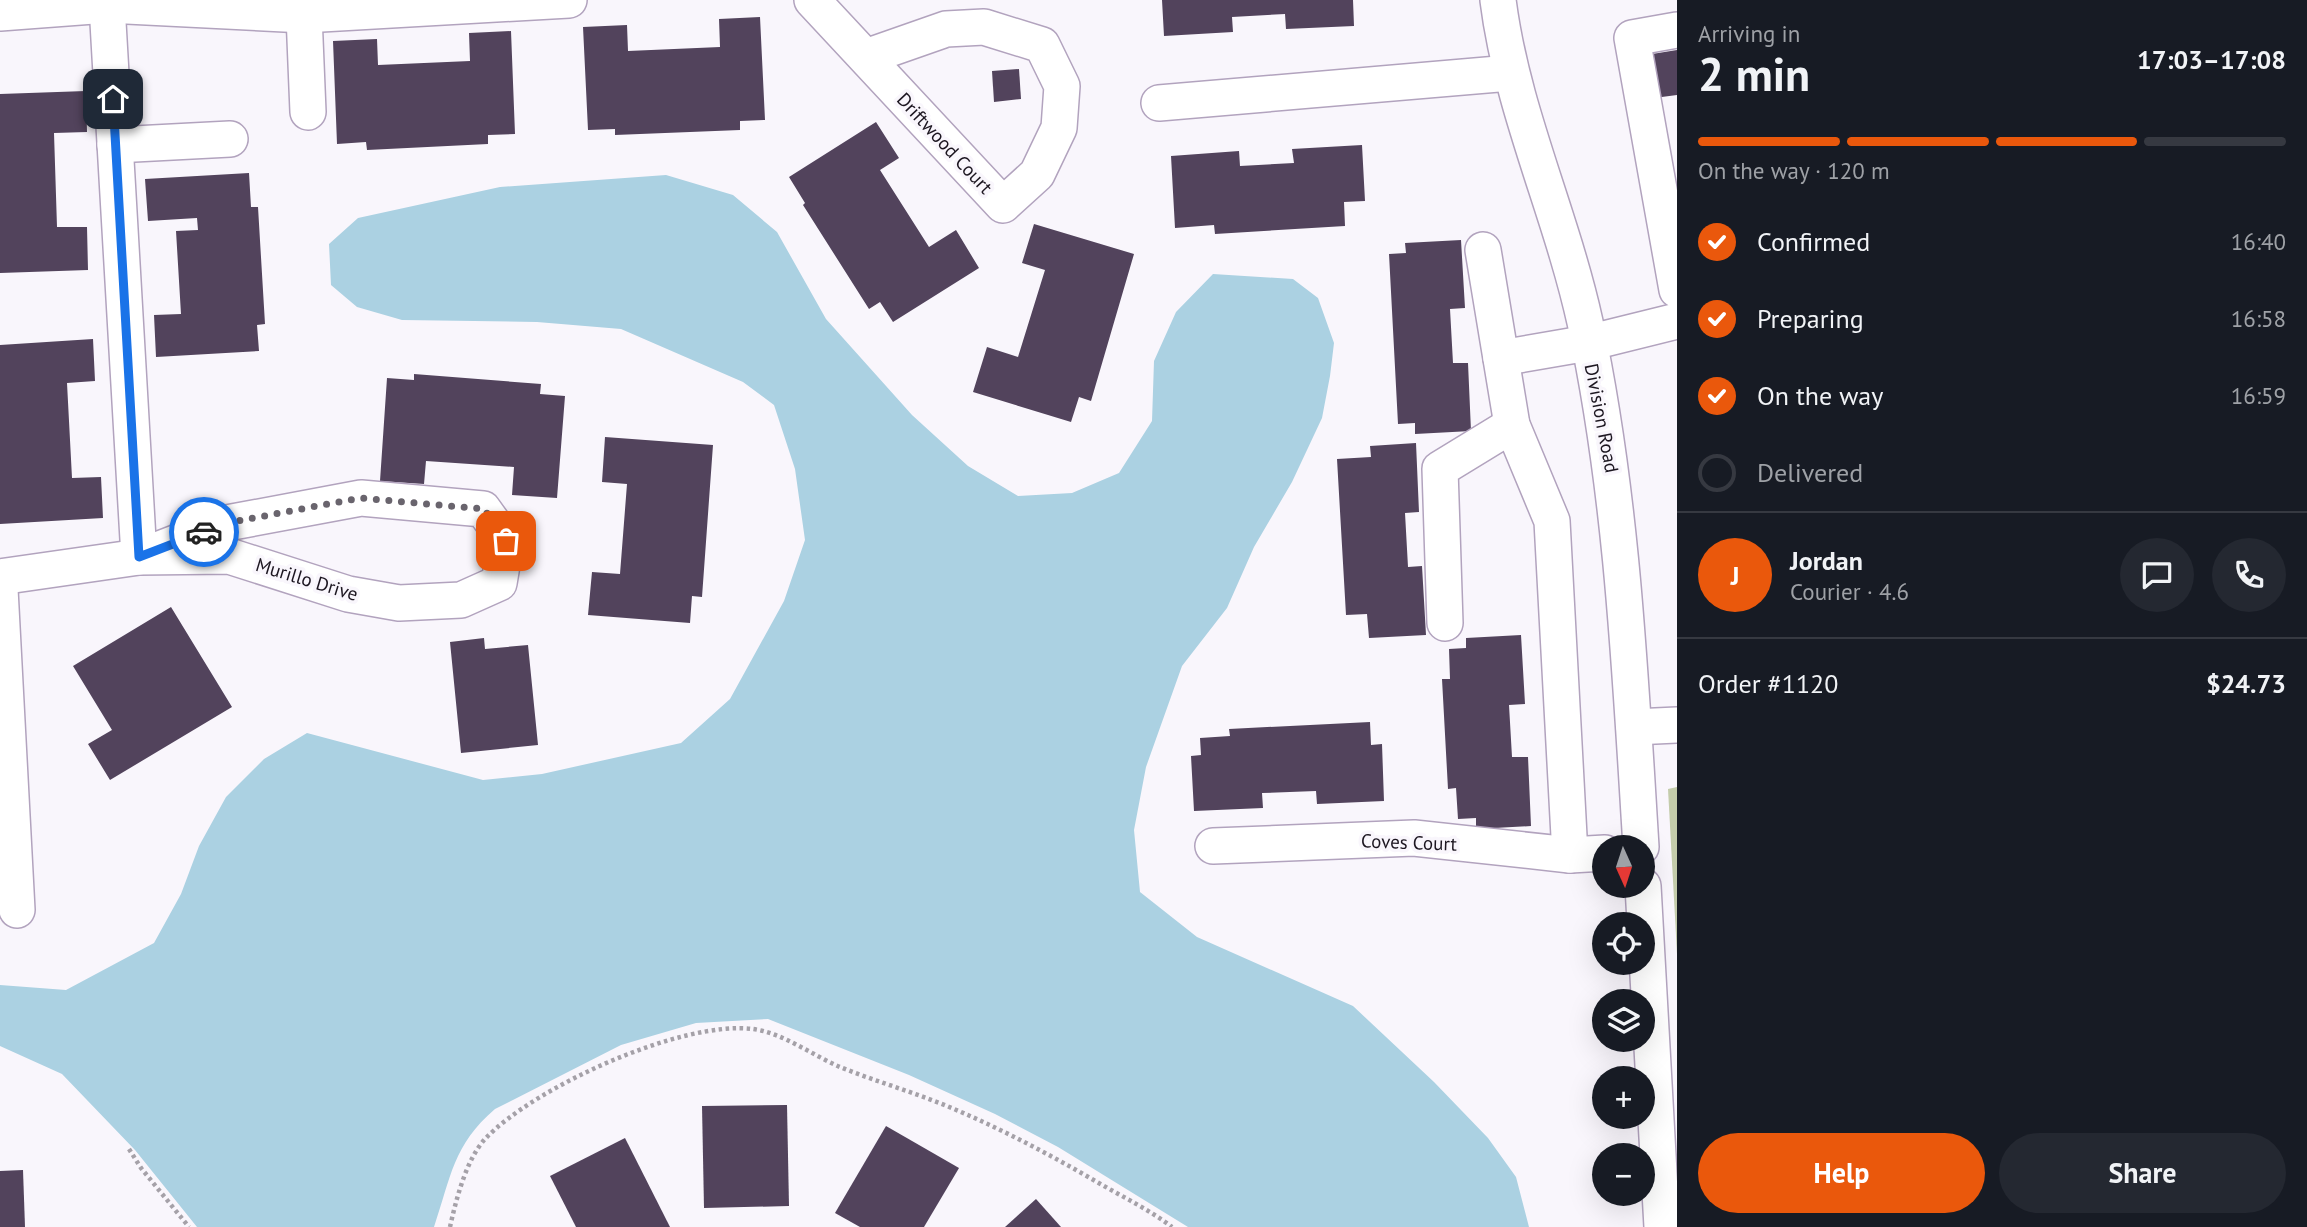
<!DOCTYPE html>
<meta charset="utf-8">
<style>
body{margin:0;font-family:"PT Sans",sans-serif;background:#242831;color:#f1f3f6;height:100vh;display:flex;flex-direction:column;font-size:26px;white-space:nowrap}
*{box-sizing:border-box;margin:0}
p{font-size:23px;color:#9ea1a6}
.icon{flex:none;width:38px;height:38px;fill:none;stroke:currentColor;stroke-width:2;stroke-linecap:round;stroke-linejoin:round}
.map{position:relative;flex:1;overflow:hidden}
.side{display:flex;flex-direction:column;background:#171b24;width:630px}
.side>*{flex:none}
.needle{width:46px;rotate:177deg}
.buttons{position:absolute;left:1592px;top:835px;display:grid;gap:14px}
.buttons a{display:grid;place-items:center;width:63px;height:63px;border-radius:50%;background:#171b24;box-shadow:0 7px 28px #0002;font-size:35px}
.pin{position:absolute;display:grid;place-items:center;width:60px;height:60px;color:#fff;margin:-30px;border-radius:14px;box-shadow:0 4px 10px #0006}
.courier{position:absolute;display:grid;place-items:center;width:70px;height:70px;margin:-35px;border:5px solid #1a73e8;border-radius:50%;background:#fff;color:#222;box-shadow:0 2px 9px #0007}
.headline em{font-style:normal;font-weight:700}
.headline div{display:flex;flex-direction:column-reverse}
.headline{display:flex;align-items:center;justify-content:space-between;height:119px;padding:0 21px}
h1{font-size:46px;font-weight:700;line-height:52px}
.bar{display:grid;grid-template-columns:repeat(4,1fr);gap:10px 7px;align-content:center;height:84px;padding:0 21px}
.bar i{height:9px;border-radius:5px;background:#363941}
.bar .active{background:#ea580c}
.bar p{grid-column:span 4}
.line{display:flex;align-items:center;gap:18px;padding:0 21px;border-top:2px solid #363941}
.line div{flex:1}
.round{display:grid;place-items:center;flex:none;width:74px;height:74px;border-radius:37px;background:#242831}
ol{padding:0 21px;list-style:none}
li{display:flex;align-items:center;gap:21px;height:77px}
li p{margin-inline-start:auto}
li .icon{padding:7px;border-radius:50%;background:#ea580c;color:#fff;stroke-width:4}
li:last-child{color:#9ea1a6}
li i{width:38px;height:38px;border:4px solid #363941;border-radius:50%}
.primary-button{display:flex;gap:14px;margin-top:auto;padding:14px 21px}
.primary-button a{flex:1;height:80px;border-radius:42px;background:#ea580c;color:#fff;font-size:28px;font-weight:700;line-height:80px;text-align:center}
.primary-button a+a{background:#242831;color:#f1f3f6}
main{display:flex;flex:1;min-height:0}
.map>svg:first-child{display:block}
.green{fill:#c4ccab}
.water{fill:#abd1e2}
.building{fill:#52435c}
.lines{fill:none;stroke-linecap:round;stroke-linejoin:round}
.minor-casing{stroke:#b2a3be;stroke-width:38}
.path{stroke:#a5a1a8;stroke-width:4.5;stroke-dasharray:3.5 3.5;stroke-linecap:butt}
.minor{stroke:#fff;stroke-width:35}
.done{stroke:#69646d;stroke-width:7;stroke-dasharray:0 12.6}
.route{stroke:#1a73e8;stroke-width:9}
.labels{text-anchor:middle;stroke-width:7;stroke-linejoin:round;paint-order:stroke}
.street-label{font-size:19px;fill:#1c1620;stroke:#f9f6fc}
</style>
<main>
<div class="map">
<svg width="1677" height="1227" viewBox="0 0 1677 1227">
<rect width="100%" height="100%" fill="#f9f6fc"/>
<path class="green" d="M1677,787V954L1668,789Z"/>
<path class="water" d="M666,175L733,195L777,232L826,319L912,415L968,466L1018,496L1072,493L1119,473L1152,421L1154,361L1176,312L1213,274L1293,279L1318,298L1334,343L1330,376L1322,418L1292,482L1254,547L1227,608L1182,666L1146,767L1134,830L1140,892L1197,937L1353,1006L1434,1082L1488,1138L1516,1177L1529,1227H1188L1058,1147L995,1114L909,1075L768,1019L696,1023L621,1045L495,1109C453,1145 451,1177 434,1227H197L135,1150L62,1074L0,1046V985L66,990L154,943L181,894L199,846L226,797L264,759L307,733L483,780L542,774L681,743L730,699L784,601L805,540L795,469L774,405L743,382L621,329L537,322L402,320L357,307L331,285L329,244L358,218L500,187Z"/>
<g class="building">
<path d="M1162,0H1353L1354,26L1286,29L1285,14L1232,17L1233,32L1164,36Z"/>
<path d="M760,17L765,120L740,121V130L615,135V129L588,130L583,27L627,25L628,51L720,47L719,19Z"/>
<path d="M511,31L515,134L488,135V144L367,150L366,142L337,144L333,41L377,39L378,65L470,61L469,33Z"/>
<path d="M1677,50V95L1654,98L1646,55Z"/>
<path d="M1019,69L1021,99L994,102L992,71Z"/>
<path d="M86,91L87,132L54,133L57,227H87L88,270L0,273V94Z"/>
<path d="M876,122L899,158L880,170L929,247L956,230L979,268L893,322L880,302L869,309L803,205L805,203L789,177Z"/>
<path d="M1362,145L1365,201L1344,202L1345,226L1215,234L1214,225L1175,228L1171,156L1239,151L1240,166L1294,163L1292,149Z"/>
<path d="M249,173L251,207H258L265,324L257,325L259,351L156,357L154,315L181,314L176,231L198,230L197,218L148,221L145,179Z"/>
<path d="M1034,224L1134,254L1091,401L1079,397L1071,422L973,392L987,347L1018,357L1045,270L1022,263Z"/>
<path d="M1461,240L1465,308L1450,309L1453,363H1468L1471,431L1415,434V423L1398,424L1389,254L1406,253L1405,243Z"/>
<path d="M93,339L95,381L67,383L72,478L101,477L103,518L0,524V345Z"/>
<path d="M414,374L541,384L540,394L565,396L557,498L512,495L514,467L426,461L424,484L380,481L387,378L414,380Z"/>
<path d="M605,437L713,445L702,597L692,596L690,623L588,615L592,572L620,574L627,484L602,482Z"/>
<path d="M1416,443L1419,512L1405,513L1408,567L1422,566L1426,635L1369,638L1367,614L1346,615L1337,459L1371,457L1370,446Z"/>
<path d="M171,607L232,707L110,780L88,744L112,730L73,666Z"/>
<path d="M1521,635L1525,704L1509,705L1512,757H1528L1531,826L1476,829V818L1458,819L1456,788L1448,789L1442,679H1450L1449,649L1466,648V638Z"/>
<path d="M484,638L485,649L528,645L538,745L461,753L450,642Z"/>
<path d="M1370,722L1371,745L1382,744L1384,801L1317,804L1316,791L1262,793L1263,808L1194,811L1191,756L1201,755L1200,738L1230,736L1229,729Z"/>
<path d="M787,1105L789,1206L704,1208L702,1106Z"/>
<path d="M886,1126L959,1168L924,1227H860L835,1213Z"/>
<path d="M625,1138L670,1227H576L550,1176Z"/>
<path d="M23,1170L25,1227H0V1171Z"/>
<path d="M1036,1199L1061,1227H1005Z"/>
</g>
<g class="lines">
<defs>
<g id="minor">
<path d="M812,0L1003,205L1037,174L1059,128L1062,86L1042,45L984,27L946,29L866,57"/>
<path d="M1498,0C1512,111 1561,213 1585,322C1622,495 1630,670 1641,847"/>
<path d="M107,5L139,557"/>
<path d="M0,13L107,5L304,15L569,0"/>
<path d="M304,15L308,112"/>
<path d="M1677,30L1632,38L1677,290"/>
<path d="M1159,103L1510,73"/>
<path d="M115,145L230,139"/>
<path d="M1483,250L1512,425L1552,521L1570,855"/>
<path d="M1501,358L1588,343L1677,321"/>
<path d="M0,577L139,557L229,556L348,594L399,603L461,600L499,583L506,541L483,509L361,498L227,523L139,557"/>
<path d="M0,589L17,910"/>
<path d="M1445,623L1440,469L1512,425"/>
<path d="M1634,727L1677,725"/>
<path d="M1213,846L1414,838L1570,855L1605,853"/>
<path d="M1643,886L1662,1227"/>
</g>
</defs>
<use href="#minor" class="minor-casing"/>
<g class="path">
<path d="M129,1149L141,1168L189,1227"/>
<path d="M450,1227C456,1200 466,1160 485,1139C534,1087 682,1020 753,1029C783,1033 812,1055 840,1067C877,1082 917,1093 954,1109C1006,1131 1056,1158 1104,1186C1127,1199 1151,1211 1172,1227"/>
</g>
<use href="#minor" class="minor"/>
</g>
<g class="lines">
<path class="done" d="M204,532L227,523L360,498L484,509L506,541"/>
<path class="route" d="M113,99L139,557L204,532"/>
</g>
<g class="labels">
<g class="street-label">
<text transform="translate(945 143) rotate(47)" y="7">Driftwood Court</text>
<text transform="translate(1602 418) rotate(79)" y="7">Division Road</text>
<text transform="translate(307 579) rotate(17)" y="7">Murillo Drive</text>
<text transform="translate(1409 842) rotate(2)" y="7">Coves Court</text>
</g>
</g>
</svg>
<div class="buttons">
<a><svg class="needle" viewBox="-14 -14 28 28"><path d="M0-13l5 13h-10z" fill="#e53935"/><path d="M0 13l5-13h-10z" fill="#9ea1a6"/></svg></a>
<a><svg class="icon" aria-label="locate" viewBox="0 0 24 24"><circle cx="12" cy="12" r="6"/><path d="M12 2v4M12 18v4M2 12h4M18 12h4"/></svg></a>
<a><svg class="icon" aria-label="layers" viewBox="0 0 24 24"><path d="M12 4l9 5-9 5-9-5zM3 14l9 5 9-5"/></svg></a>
<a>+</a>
<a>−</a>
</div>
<div class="pin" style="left:506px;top:541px;background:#ea580c"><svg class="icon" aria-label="bag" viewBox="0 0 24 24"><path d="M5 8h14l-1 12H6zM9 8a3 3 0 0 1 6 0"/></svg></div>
<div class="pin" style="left:113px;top:99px;background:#1f2937"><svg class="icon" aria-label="home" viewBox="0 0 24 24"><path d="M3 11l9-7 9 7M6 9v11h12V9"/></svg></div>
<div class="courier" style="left:204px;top:532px"><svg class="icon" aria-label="car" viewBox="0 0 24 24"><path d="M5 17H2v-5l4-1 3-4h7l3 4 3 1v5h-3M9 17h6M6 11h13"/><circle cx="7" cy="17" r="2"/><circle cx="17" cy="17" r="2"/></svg></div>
</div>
<section class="side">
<div class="headline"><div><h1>2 min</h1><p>Arriving in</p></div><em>17:03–17:08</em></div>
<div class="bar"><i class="active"></i><i class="active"></i><i class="active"></i><i></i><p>On the way · 120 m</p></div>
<ol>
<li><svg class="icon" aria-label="check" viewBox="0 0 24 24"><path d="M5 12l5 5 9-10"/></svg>Confirmed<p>16:40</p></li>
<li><svg class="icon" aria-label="check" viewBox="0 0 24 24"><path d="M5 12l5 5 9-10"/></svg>Preparing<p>16:58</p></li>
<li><svg class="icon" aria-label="check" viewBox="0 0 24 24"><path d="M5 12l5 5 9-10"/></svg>On the way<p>16:59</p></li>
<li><i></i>Delivered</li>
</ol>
<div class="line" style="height:126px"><b class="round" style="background:#ea580c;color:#fff">J</b><div><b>Jordan</b><p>Courier · 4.6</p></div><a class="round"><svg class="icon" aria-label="chat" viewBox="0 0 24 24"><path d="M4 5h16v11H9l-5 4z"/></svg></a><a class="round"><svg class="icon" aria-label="phone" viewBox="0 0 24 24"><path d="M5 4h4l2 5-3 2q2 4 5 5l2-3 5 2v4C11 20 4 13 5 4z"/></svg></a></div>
<div class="line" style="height:91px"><div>Order #1120</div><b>$24.73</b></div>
<div class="primary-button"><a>Help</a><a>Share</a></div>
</section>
</main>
